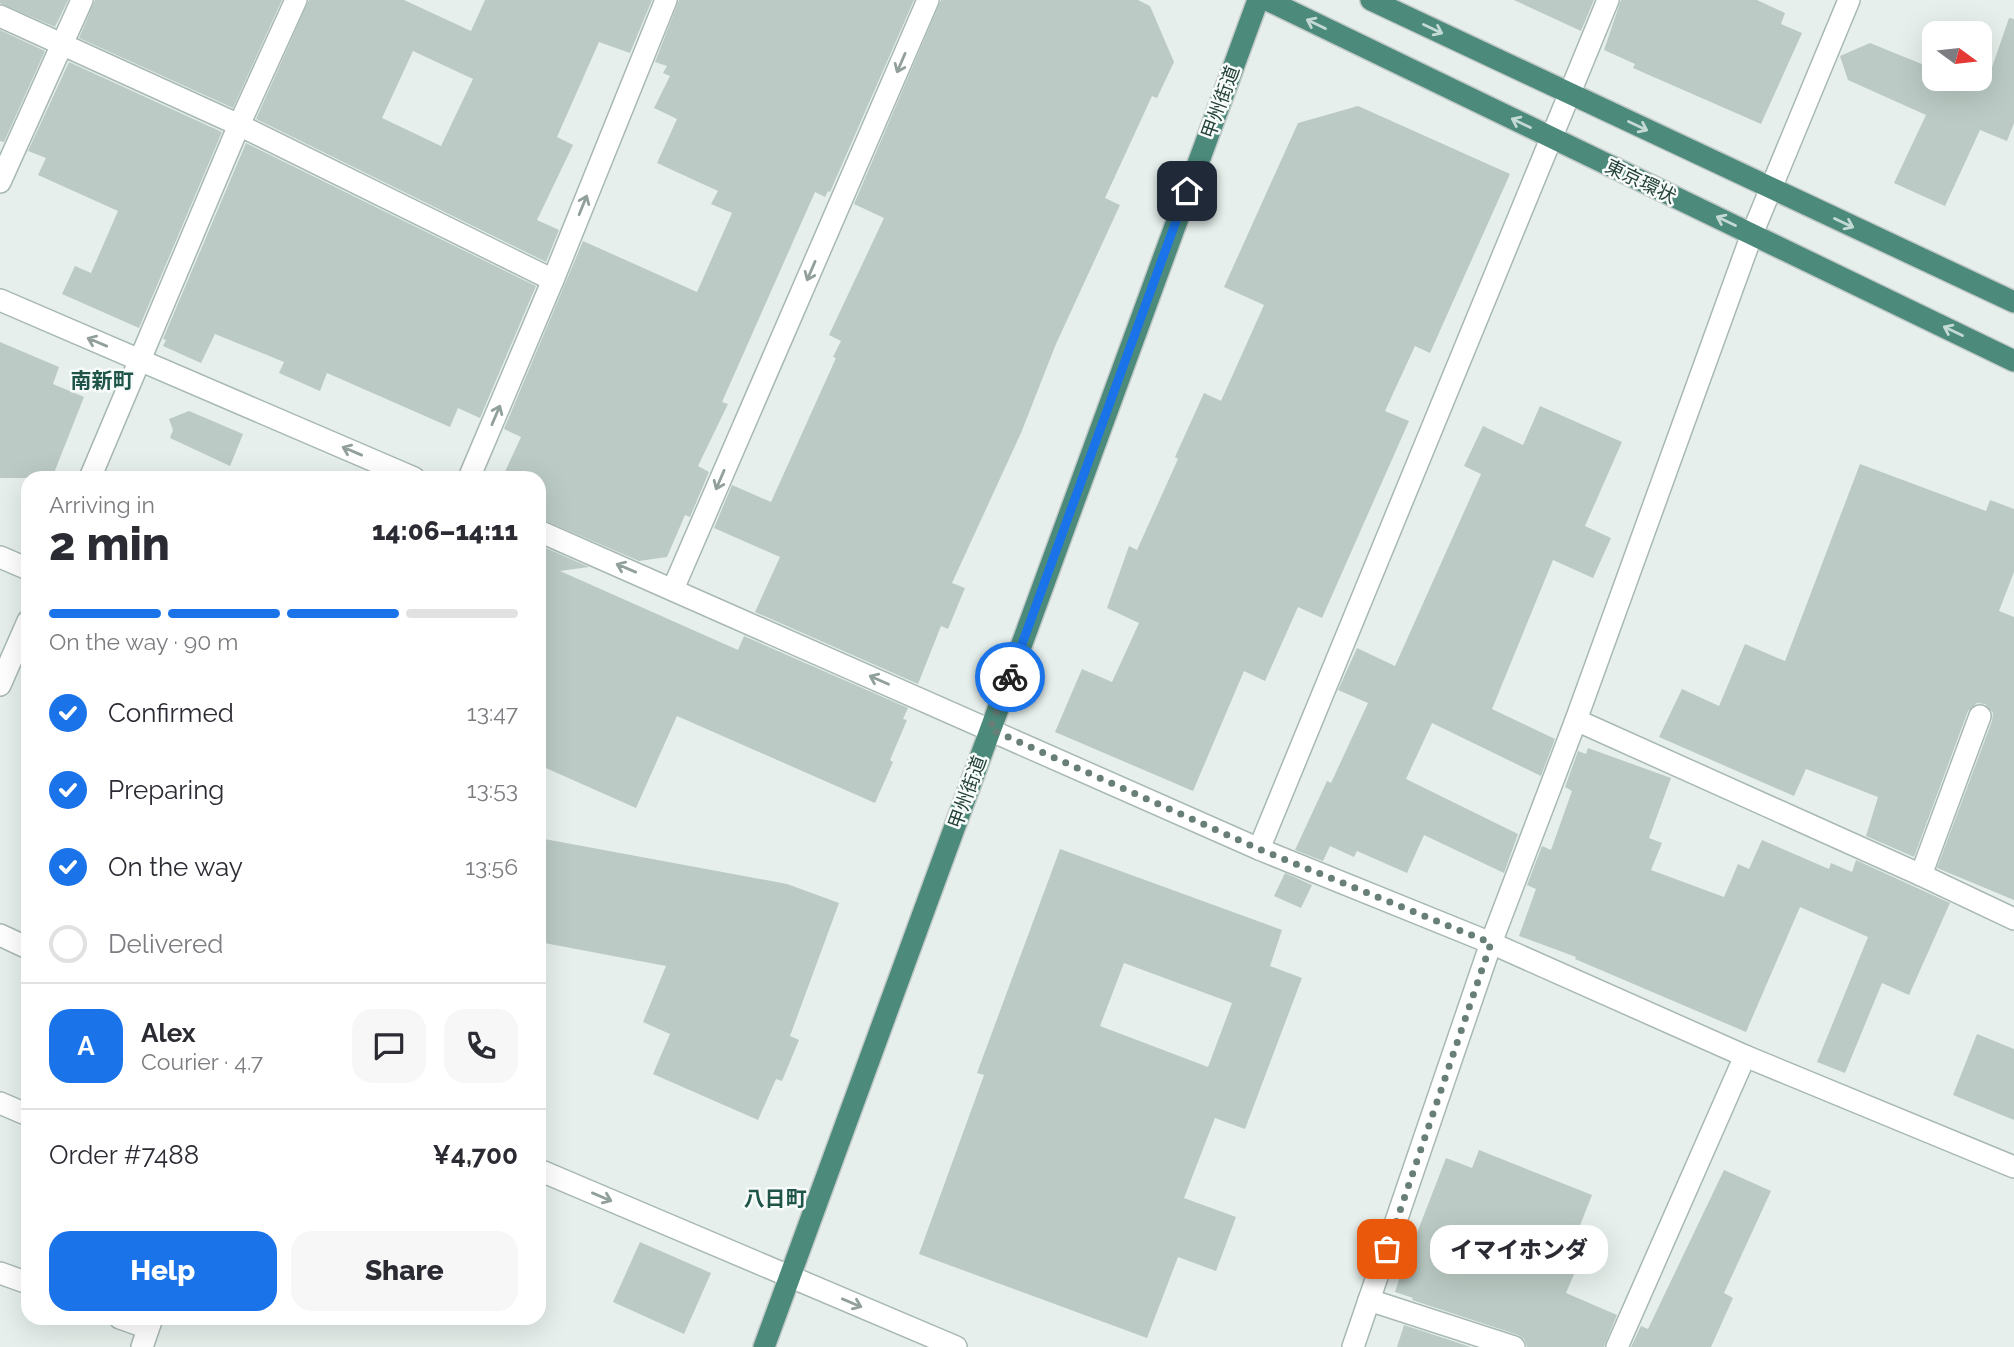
<!DOCTYPE html>
<meta charset="utf-8">
<style>
body{margin:0;font-family:Raleway,"Noto Sans JP",sans-serif;background:#f7f7f7;color:#2b2b33;height:100vh;display:flex;flex-direction:column;font-size:26px;white-space:nowrap}
*{box-sizing:border-box;margin:0}
p{font-size:23px;color:#7c7c81}
.icon{flex:none;width:38px;height:38px;fill:none;stroke:currentColor;stroke-width:2;stroke-linecap:round;stroke-linejoin:round}
.map{position:relative;flex:1;overflow:hidden}
.drawer{position:absolute;left:21px;top:471px;width:525px;height:854px;display:flex;flex-direction:column;background:#fff;border-radius:21px;box-shadow:0 7px 28px #0002}
.drawer>*{flex:none}
.needle{width:46px;rotate:105deg}
.buttons{position:absolute;left:1922px;top:21px;display:grid;gap:14px}
.buttons a{display:grid;place-items:center;width:70px;height:70px;border-radius:14px;background:#fff;box-shadow:0 7px 28px #0002;font-size:35px}
.pin{position:absolute;display:grid;place-items:center;width:60px;height:60px;color:#fff;margin:-30px;border-radius:14px;box-shadow:0 4px 10px #0006}
.courier{position:absolute;display:grid;place-items:center;width:70px;height:70px;margin:-35px;border:5px solid #1a73e8;border-radius:50%;background:#fff;color:#222;box-shadow:0 2px 9px #0007}
.bubble{position:absolute;height:49px;border-radius:21px;background:#fff;box-shadow:0 7px 28px #0002;font-size:23px;font-weight:800;line-height:49px;text-align:center}
.overview em{font-style:normal;font-weight:800}
.overview div{display:flex;flex-direction:column-reverse}
.overview{display:flex;align-items:center;justify-content:space-between;height:119px;padding:0 28px}
h1{font-size:46px;font-weight:800;line-height:52px}
.bar{display:grid;grid-template-columns:repeat(4,1fr);gap:10px 7px;align-content:center;height:84px;padding:0 28px}
.bar i{height:9px;border-radius:5px;background:#e1e1e2}
.bar .selected{background:#1a73e8}
.bar p{grid-column:span 4}
.line{display:flex;align-items:center;gap:18px;padding:0 28px;border-top:2px solid #e1e1e2}
.line div{flex:1}
.round{display:grid;place-items:center;flex:none;width:74px;height:74px;border-radius:21px;background:#f7f7f7}
ol{padding:0 28px;list-style:none}
li{display:flex;align-items:center;gap:21px;height:77px}
li p{margin-inline-start:auto}
li .icon{padding:7px;border-radius:50%;background:#1a73e8;color:#fff;stroke-width:4}
li:last-child{color:#7c7c81}
li i{width:38px;height:38px;border:4px solid #e1e1e2;border-radius:50%}
.button{display:flex;gap:14px;margin-top:auto;padding:14px 28px}
.button a{flex:1;height:80px;border-radius:21px;background:#1a73e8;color:#fff;font-size:28px;font-weight:800;line-height:80px;text-align:center}
.button a+a{background:#f7f7f7;color:#2b2b33}
.map>svg:first-child{display:block}
.building{fill:#bbcac4;fill-rule:evenodd}
.lines{fill:none;stroke-linecap:round;stroke-linejoin:round}
.service-casing{stroke:#a8b8b2;stroke-width:24}
.minor-casing{stroke:#a8b8b2;stroke-width:24}
.tertiary-casing{stroke:#a8b8b2;stroke-width:24}
.trunk-casing{stroke:#c2cac8;stroke-width:24}
.service{stroke:#fff;stroke-width:21}
.minor{stroke:#fff;stroke-width:21}
.tertiary{stroke:#fff;stroke-width:21}
.trunk{stroke:#4c8a7c;stroke-width:21}
.oneway{stroke:#c4d9d4}
.oneway2{stroke:#92a09c}
.done{stroke:#687f78;stroke-width:7;stroke-dasharray:0 12.6}
.route{stroke:#1a73e8;stroke-width:9}
.labels{text-anchor:middle;stroke-width:5;stroke-linejoin:round;paint-order:stroke}
.street-label{font-size:19px;fill:#24423a;stroke:#f7fbf9}
.neighbourhood-label{font-size:21px;font-weight:bold;fill:#1f5548;stroke:#f7fbf9}
</style>
<div class="map">
<svg width="2014" height="1347" viewBox="0 0 2014 1347">
<rect width="100%" height="100%" fill="#e6efeb"/>
<g class="building">
<path d="M0,0H68L55,27L0,3Z"/>
<path d="M95,0H282L233,108L79,38Z"/>
<path d="M309,0H404L471,31L485,0H652L630,53L599,42L557,137L573,145L537,220L559,230L546,262L256,119ZM413,51L473,79L441,146L382,118Z"/>
<path d="M679,0H914L830,192L828,191L825,197L815,192L722,402L728,404L698,466L709,472L690,517L685,515L667,557L639,561L539,518V478H502L521,437L504,429L583,241L697,292L732,213L711,204L718,191L657,163L677,119L654,108L670,76L663,73L667,66L655,62Z"/>
<path d="M941,0H1138L1150,6L1174,62L1157,98L1152,96L1105,198L1120,205L1056,344L1021,433L952,583L965,588L948,629L941,626L918,684L755,612L780,557L714,528L732,485L771,502L836,358L833,357L841,341L829,335L884,218L854,204Z"/>
<path d="M1514,0H1594L1581,31Z"/>
<path d="M1621,0H1757L1785,13L1781,24L1802,33L1761,124L1633,68L1635,64L1604,50Z"/>
<path d="M2009,18L2014,19V123L2007,141L1980,130L1945,206L1894,183L1926,115L1848,80L1840,56L1870,43L1934,69V79H1988Z"/>
<path d="M0,30L45,51L4,142L0,141Z"/>
<path d="M69,62L222,132L139,328L62,294L75,266L91,273L118,211L38,175L46,158L28,151Z"/>
<path d="M1358,106L1510,174L1430,353L1415,346L1385,411L1409,421L1322,618L1298,607L1265,681L1244,671L1193,791L1055,732L1082,669L1112,682L1139,623L1107,608L1129,546L1137,550L1178,459L1175,457L1204,393L1221,401L1264,305L1224,287L1298,123Z"/>
<path d="M246,143L536,286L480,418L458,408L450,427L327,373L320,391L279,373L284,362L215,334L201,363L163,346L166,340L163,339Z"/>
<path d="M0,342L59,367L53,384L84,397L52,478H0Z"/>
<path d="M1540,406L1622,442L1585,526L1611,538L1593,578L1553,560L1492,709L1555,739L1541,776L1432,723L1406,779L1518,834L1504,873L1424,835L1407,873L1357,851L1354,857L1330,846L1323,861L1295,850L1327,781L1331,783L1368,703L1338,690L1357,648L1395,666L1481,474L1464,466L1483,426L1523,445Z"/>
<path d="M189,411L243,434L230,466L170,438L173,430L169,419Z"/>
<path d="M1860,464L1986,511L1990,500L2014,509V572L1999,611L2014,617V900L1937,868L1992,721L1993,713L1985,704L1977,703L1968,711L1914,857L1866,836L1878,797L1806,769L1794,796L1659,737L1682,689L1719,706L1745,644L1785,661Z"/>
<path d="M539,545L589,567L560,571L738,650L744,636L908,708L903,719L907,720L890,760L893,762L875,803L677,716L636,808L539,765Z"/>
<path d="M1588,748L1671,778L1649,838L1662,843L1651,870L1724,897L1738,864L1749,869L1762,840L1829,869L1831,863L1852,872L1856,860L1950,903L1909,995L1882,983L1845,1073L1817,1062L1868,937L1800,907L1746,1032L1575,959L1576,957L1519,936L1536,889L1527,885L1542,846L1551,850L1572,791L1565,787L1578,751L1586,754Z"/>
<path d="M539,838L787,884L839,903L790,1036L799,1040L782,1081L776,1079L758,1120L653,1074L670,1034L643,1022L666,966L539,942Z"/>
<path d="M1060,849L1282,930L1270,966L1302,978L1245,1129L1215,1118L1184,1198L1236,1217L1216,1271L1178,1257L1147,1338L919,1254L984,1075L977,1073ZM1124,963L1232,1003L1208,1067L1100,1026Z"/>
<path d="M1285,873L1312,885L1301,908L1274,896Z"/>
<path d="M1977,1034L2014,1049V1120L1953,1095Z"/>
<path d="M1479,1150L1592,1195L1572,1246L1584,1251L1566,1293L1617,1315L1604,1347H1527L1524,1339L1518,1335L1412,1300L1413,1298L1395,1292L1414,1233H1417L1446,1158L1472,1168Z"/>
<path d="M1724,1170L1771,1191L1724,1293L1733,1298L1711,1347H1631L1641,1326L1648,1329Z"/>
<path d="M640,1242L711,1273L684,1334L613,1302Z"/>
<path d="M1404,1325L1471,1347H1397Z"/>
</g>
<g class="lines">
<defs>
<g id="service">
<path d="M0,16L239,125"/>
<path d="M0,182L82,0"/>
<path d="M0,557L28,569"/>
<path d="M673,589L928,0"/>
<path d="M1259,849L1608,0"/>
<path d="M1921,875L1980,716"/>
<path d="M0,1103L28,1115"/>
<path d="M0,1273L28,1283"/>
<path d="M1369,1300L1514,1347"/>
<path d="M120,1318L148,1328"/>
<path d="M1617,1347L1745,1056"/>
</g>
<g id="minor">
<path d="M239,125L553,280"/>
<path d="M0,300L414,478"/>
<path d="M90,478L239,125L296,0"/>
<path d="M469,478L553,280L666,0"/>
<path d="M539,531L1259,849L1491,943L1745,1056L2014,1167"/>
<path d="M0,685L28,621"/>
<path d="M1576,720L1921,875L2014,919"/>
<path d="M0,935L28,948"/>
<path d="M539,1170L956,1347"/>
<path d="M142,1347L152,1318"/>
</g>
<path id="tertiary" d="M1353,1347L1491,943L1576,720L1752,234L1849,0"/>
<g id="trunk">
<path d="M1267,0L2014,361"/>
<path d="M1371,0L2014,302"/>
<path d="M764,1347L1258,0"/>
</g>
</defs>
<use href="#service" class="service-casing"/>
<use href="#minor" class="minor-casing"/>
<use href="#tertiary" class="tertiary-casing"/>
<use href="#trunk" class="trunk-casing"/>
<use href="#service" class="service"/>
<use href="#minor" class="minor"/>
<use href="#tertiary" class="tertiary"/>
<use href="#trunk" class="trunk"/>
</g>
<defs><path id="oneway-shaft" d="M-6 0H5M1.5-3L5.5 0L1.5 3" fill="none" stroke-width="1.6" stroke-linecap="round" stroke-linejoin="round" transform="scale(1.75)"/></defs>
<g class="oneway">
<use href="#oneway-shaft" transform="translate(1316 24) rotate(-154)"/>
<use href="#oneway-shaft" transform="translate(1433 29) rotate(25)"/>
<use href="#oneway-shaft" transform="translate(1521 123) rotate(-154)"/>
<use href="#oneway-shaft" transform="translate(1638 126) rotate(25)"/>
<use href="#oneway-shaft" transform="translate(1726 221) rotate(-154)"/>
<use href="#oneway-shaft" transform="translate(1844 223) rotate(25)"/>
<use href="#oneway-shaft" transform="translate(1953 331) rotate(-154)"/>
</g>
<g class="oneway2">
<use href="#oneway-shaft" transform="translate(901 63) rotate(113)"/>
<use href="#oneway-shaft" transform="translate(583 205) rotate(-68)"/>
<use href="#oneway-shaft" transform="translate(811 271) rotate(113)"/>
<use href="#oneway-shaft" transform="translate(97 342) rotate(-157)"/>
<use href="#oneway-shaft" transform="translate(496 415) rotate(-67)"/>
<use href="#oneway-shaft" transform="translate(352 451) rotate(-157)"/>
<use href="#oneway-shaft" transform="translate(720 480) rotate(113)"/>
<use href="#oneway-shaft" transform="translate(626 568) rotate(-157)"/>
<use href="#oneway-shaft" transform="translate(879 680) rotate(-156)"/>
<use href="#oneway-shaft" transform="translate(602 1197) rotate(23)"/>
<use href="#oneway-shaft" transform="translate(852 1303) rotate(23)"/>
</g>
<g class="lines">
<path class="done" d="M1010,677L990,729L1259,849L1491,943L1387,1249"/>
<path class="route" d="M1010,677L1187,191"/>
</g>
<g class="labels">
<g class="street-label">
<text transform="translate(1220 102) rotate(-70)" y="7">甲州街道</text>
<text transform="translate(1641 181) rotate(26)" y="7">東京環状</text>
<text transform="translate(967 792) rotate(-70)" y="7">甲州街道</text>
</g>
<g class="neighbourhood-label">
<text x="102" y="388">南新町</text>
<text x="775" y="1206">八日町</text>
</g>
</g>
</svg>
<div class="buttons">
<a><svg class="needle" viewBox="-14 -14 28 28"><path d="M0-13l5 13h-10z" fill="#e53935"/><path d="M0 13l5-13h-10z" fill="#7c7c81"/></svg></a>
</div>
<div class="pin" style="left:1387px;top:1249px;background:#ea580c"><svg class="icon" aria-label="bag" viewBox="0 0 24 24"><path d="M5 8h14l-1 12H6zM9 8a3 3 0 0 1 6 0"/></svg></div>
<div class="pin" style="left:1187px;top:191px;background:#1f2937"><svg class="icon" aria-label="home" viewBox="0 0 24 24"><path d="M3 11l9-7 9 7M6 9v11h12V9"/></svg></div>
<div class="courier" style="left:1010px;top:677px"><svg class="icon" aria-label="bike" viewBox="0 0 24 24"><circle cx="6" cy="16" r="4"/><circle cx="18" cy="16" r="4"/><path d="M6 16l4-8h5l3 8M10 8l3 8H6M13 5h3"/></svg></div>
<div class="bubble" style="left:1430px;top:1225px;width:178px">イマイホンダ</div>
<section class="drawer">
<div class="overview"><div><h1>2 min</h1><p>Arriving in</p></div><em>14:06–14:11</em></div>
<div class="bar"><i class="selected"></i><i class="selected"></i><i class="selected"></i><i></i><p>On the way · 90 m</p></div>
<ol>
<li><svg class="icon" aria-label="check" viewBox="0 0 24 24"><path d="M5 12l5 5 9-10"/></svg>Confirmed<p>13:47</p></li>
<li><svg class="icon" aria-label="check" viewBox="0 0 24 24"><path d="M5 12l5 5 9-10"/></svg>Preparing<p>13:53</p></li>
<li><svg class="icon" aria-label="check" viewBox="0 0 24 24"><path d="M5 12l5 5 9-10"/></svg>On the way<p>13:56</p></li>
<li><i></i>Delivered</li>
</ol>
<div class="line" style="height:126px"><b class="round" style="background:#1a73e8;color:#fff">A</b><div><b>Alex</b><p>Courier · 4.7</p></div><a class="round"><svg class="icon" aria-label="chat" viewBox="0 0 24 24"><path d="M4 5h16v11H9l-5 4z"/></svg></a><a class="round"><svg class="icon" aria-label="phone" viewBox="0 0 24 24"><path d="M5 4h4l2 5-3 2q2 4 5 5l2-3 5 2v4C11 20 4 13 5 4z"/></svg></a></div>
<div class="line" style="height:91px"><div>Order #7488</div><b>¥4,700</b></div>
<div class="button"><a>Help</a><a>Share</a></div>
</section>
</div>
